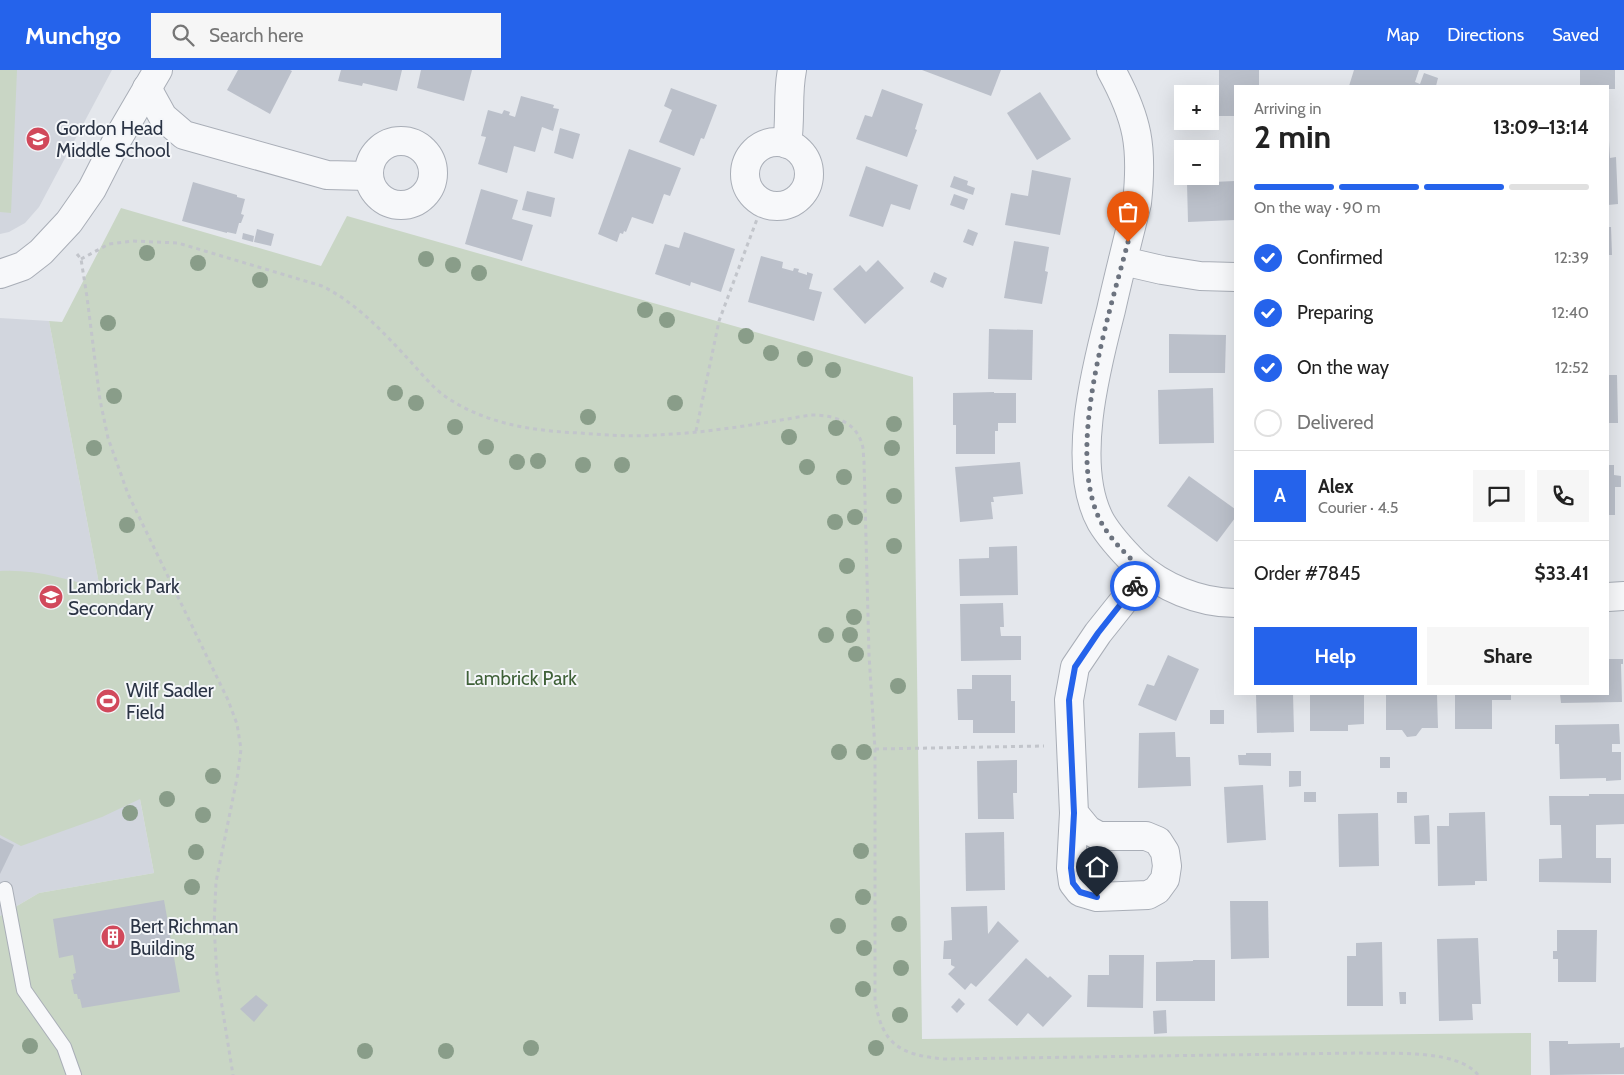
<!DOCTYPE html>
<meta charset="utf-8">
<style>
body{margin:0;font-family:Cabin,sans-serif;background:#f6f6f6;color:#222;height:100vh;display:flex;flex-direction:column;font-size:19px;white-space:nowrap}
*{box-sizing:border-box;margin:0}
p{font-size:16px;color:#767676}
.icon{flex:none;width:28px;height:28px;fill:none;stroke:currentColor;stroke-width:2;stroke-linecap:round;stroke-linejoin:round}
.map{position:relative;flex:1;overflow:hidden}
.side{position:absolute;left:1234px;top:15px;width:375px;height:610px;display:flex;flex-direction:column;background:#fff;border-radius:0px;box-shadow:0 5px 20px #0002}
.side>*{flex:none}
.fabs{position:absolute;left:1174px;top:15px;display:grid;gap:10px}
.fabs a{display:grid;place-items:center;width:45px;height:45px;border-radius:0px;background:#fff;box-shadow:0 5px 20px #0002;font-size:25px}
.pin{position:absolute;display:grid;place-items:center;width:42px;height:42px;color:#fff;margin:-51px -21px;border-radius:50% 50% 50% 0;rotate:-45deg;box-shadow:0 0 5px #0007}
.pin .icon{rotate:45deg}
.courier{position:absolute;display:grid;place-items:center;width:50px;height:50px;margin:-25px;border:4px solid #2563eb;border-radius:50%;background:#fff;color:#222;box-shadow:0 1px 6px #0007}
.overview em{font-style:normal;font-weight:800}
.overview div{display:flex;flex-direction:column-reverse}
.overview{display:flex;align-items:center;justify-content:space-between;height:85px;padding:0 20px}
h1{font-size:32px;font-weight:800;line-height:38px}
.bar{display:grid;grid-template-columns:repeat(4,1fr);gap:8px 5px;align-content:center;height:60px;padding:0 20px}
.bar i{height:6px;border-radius:4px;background:#e0e0e0}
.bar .current{background:#2563eb}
.bar p{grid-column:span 4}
.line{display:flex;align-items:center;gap:12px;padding:0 20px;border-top:1px solid #e0e0e0}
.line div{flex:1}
.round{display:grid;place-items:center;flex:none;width:52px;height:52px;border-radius:0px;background:#f6f6f6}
ol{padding:0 20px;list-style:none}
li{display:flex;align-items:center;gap:15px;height:55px}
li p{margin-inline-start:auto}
li .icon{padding:5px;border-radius:50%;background:#2563eb;color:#fff;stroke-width:4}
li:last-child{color:#767676}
li i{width:28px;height:28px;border:2px solid #e0e0e0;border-radius:50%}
.cta{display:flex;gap:10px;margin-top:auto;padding:10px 20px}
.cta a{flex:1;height:58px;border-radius:0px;background:#2563eb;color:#fff;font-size:20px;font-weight:800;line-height:58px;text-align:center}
.cta a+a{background:#f6f6f6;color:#222}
header{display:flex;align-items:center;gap:30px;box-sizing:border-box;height:70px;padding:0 25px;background:#2563eb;color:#fff}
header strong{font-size:24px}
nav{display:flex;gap:28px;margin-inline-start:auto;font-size:18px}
.search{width:350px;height:45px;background:#f6f6f6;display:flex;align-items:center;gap:12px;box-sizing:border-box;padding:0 18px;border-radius:0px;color:#767676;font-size:19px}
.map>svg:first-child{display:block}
.built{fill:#d2d6de}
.green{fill:#c9d6c5}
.building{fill:#bbc0ca}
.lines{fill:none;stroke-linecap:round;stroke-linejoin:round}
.lane-casing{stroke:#a9aeb7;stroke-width:16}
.street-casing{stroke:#a9aeb7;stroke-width:30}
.path{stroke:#c2c5cb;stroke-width:3;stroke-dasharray:4 4;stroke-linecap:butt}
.lane{stroke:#f7f8fa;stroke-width:14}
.street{stroke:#f7f8fa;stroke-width:28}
.tree{fill:#899d89}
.done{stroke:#6c737f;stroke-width:5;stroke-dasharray:0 9}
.route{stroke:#2563eb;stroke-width:6}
.labels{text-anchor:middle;stroke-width:4;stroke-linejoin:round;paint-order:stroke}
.poi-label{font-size:19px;fill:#2b3445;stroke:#f4f6f9;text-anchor:start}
.park-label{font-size:19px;fill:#3f6138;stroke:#f4f6f9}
</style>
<header>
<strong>Munchgo</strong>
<div class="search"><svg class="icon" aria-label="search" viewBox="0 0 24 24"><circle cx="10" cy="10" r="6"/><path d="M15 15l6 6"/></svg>Search here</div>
<nav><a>Map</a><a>Directions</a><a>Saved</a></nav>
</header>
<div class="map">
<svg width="1624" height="1005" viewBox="0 0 1624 1005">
<rect width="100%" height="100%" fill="#e4e7ec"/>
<g class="built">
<path d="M0,0H112L39,137L25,153L9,162L0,164Z"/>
<path d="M0,248L49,251L154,803L39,823L0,846Z"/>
</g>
<g class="green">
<path d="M0,0H17L11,143L0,142Z"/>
<path d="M121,138L321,196L347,146L913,307L922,969L1531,963V1005H0V846L39,823L154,803L140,729L102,747L21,776L0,765V501C35,499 68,509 100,519L49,251L62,252Z"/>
</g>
<g class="building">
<path d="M238,0H290L292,1L270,44L227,20Z"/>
<path d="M341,0H402L397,21L363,13L362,16L338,11Z"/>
<path d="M421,0H472L464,31L417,18Z"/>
<path d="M922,0H1001L991,26Z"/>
<path d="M1219,0H1259V16H1235V46H1219V43L1210,44V24H1196V17H1219Z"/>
<path d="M1354,0H1419L1415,12L1420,14L1424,3L1438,8L1436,16H1349Z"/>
<path d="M1580,0H1615V19H1608V16H1580Z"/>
<path d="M671,18L717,35L704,69L701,68L694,86L659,72L672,40L664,36Z"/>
<path d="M882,19L923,34L915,59L917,60L907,87L856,69L865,45L872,47Z"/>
<path d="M1040,22L1071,69L1037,90L1007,43Z"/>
<path d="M521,26L554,35L553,38L559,39L553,61L542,57L535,82L514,76L507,103L481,95L478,94L486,67L481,66L488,40L502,44L504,40L510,42L509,45L515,47Z"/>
<path d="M560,58L580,64L573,89L554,83Z"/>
<path d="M1608,71H1609L1610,88L1616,87L1618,134L1608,135Z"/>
<path d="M629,79L681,98L670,126L664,124L653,154L632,147L626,162L624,161L623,164L620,163L617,172L598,164Z"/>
<path d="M1210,91H1212L1213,112L1235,111V150L1188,152L1187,113H1190L1189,106H1210Z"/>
<path d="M866,96L918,115L910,140L891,134L883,157L849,146Z"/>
<path d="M1032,100L1071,108L1060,165L1005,155L1011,123L1028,126Z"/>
<path d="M954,106L968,111L967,115L975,118L973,125L950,117Z"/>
<path d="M193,112L237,125V127L245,129L241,144L244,145L241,153H239L236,164L227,162V163L182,151Z"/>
<path d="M481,119L518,130L512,149L533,155L522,191L465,174Z"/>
<path d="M527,121L555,128L551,147L522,140Z"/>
<path d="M954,124L968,129L964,140L950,135Z"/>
<path d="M1608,157H1611L1612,185H1608Z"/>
<path d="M257,159L274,164L271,176L254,172Z"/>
<path d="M968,159L978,163L973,176L963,172Z"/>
<path d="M684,162L735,179L721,222L691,212L690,216L655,204L665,174L679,178Z"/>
<path d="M243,163L254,166L253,172L242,169Z"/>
<path d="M1014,171L1049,177L1045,201L1048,202L1042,234L1004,228Z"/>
<path d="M761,186L783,192L782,198L793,201L794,198L799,199L798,202L807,205V202L813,204L809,219L822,222L814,251L748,232Z"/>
<path d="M878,190L904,218L865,254L833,219L860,195L866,202Z"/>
<path d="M934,202L947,208L943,218L930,212Z"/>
<path d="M989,259L1033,260L1032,310L988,309Z"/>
<path d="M1169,264L1226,265L1225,303H1169Z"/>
<path d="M1608,305H1617L1618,353H1608Z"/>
<path d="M1213,318L1214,373L1159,374L1158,320Z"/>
<path d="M994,322V323H1016V353H998V361H995V384H956V355H953V323Z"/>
<path d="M1020,392L1023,424L993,427L994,432H991L993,449L960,452L955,397Z"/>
<path d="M1608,395H1614V405L1621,406V417H1615V445H1608Z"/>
<path d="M1189,406L1235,439V448L1217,472L1167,436Z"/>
<path d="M1017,476L1018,525L960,526L959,489L989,488V477Z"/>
<path d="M1003,533L1004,557H1000L1001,566H1021V590L961,591L960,534Z"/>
<path d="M1168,585L1199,599L1176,651L1138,635L1147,614L1154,616Z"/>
<path d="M1608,589H1623V594H1621L1622,632L1561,633L1560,624H1608Z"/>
<path d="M972,605H1011V631H1015V663H973V650H958L957,619H972Z"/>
<path d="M1256,624H1293L1294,662L1257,663Z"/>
<path d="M1310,624H1364V654L1348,655V661H1310Z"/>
<path d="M1386,624H1437L1438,658H1422L1416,666L1407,667L1402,660H1386Z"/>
<path d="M1455,624H1511V630H1492V659H1455Z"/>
<rect x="1210" y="640" width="14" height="14"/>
<path d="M1619,654L1620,674H1612V682H1621V710L1606,711V708L1560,709L1559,674H1555V655Z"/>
<path d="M1175,662L1176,687H1190L1191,716L1138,718L1139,663Z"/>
<path d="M1246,683H1271V696L1239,695L1238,685H1246Z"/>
<rect x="1380" y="687" width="10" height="11"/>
<path d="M1017,690V723H1013L1014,749H978L977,691Z"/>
<path d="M1289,701H1301V716L1289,717Z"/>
<path d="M1263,715L1266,770L1227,773L1224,717Z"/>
<rect x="1304" y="722" width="12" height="10"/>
<rect x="1397" y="722" width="10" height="11"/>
<path d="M1589,724H1624V754L1596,755V788H1611V813L1539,812V789L1562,788L1561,755H1550L1549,726H1589Z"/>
<path d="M1485,742L1487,811H1475V815L1438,816L1437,756H1449V743Z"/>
<path d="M1378,743L1379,796L1339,797L1338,744Z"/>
<path d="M1429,745L1430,774H1415L1414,746Z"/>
<path d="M1004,762L1005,820L966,821L965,763Z"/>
<path d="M0,768L14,775L0,804Z"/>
<path d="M164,830L180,922L82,938L80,929H78L77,924H74L71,910L74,909L73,904L76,903L73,885L59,888L53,849Z"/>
<path d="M1230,831H1268L1269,888L1231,889Z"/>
<path d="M987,836L988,864L998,851L1019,871L976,917L971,913L965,920L948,904L955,897L951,895V889H943L944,871L952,870L951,837Z"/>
<path d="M1557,860H1597L1596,912H1558V889H1553V881H1557Z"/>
<path d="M1478,868L1481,934H1472L1473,950L1439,951L1437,869Z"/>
<path d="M1382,872L1383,936H1347V886H1356V873Z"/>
<path d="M1109,885H1144L1143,938L1087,937L1088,905H1109Z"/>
<path d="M1026,888L1048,908L1050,906L1072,926L1043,957L1028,943L1017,956L988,930Z"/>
<path d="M1193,890H1215V931H1156V892L1193,891Z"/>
<path d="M1399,922H1406V934H1400Z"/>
<path d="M256,925L268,935L254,952L240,939Z"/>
<path d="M959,928L965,934L957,943L951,937Z"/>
<path d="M1166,940L1167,963L1154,964L1153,941Z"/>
<path d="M1549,971H1568V974L1620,973V978L1624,977V1004L1550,1005Z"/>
</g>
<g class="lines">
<defs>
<path id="lane" d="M5,819L24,920L64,977L74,1005"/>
<g id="street">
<path d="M1111,0C1138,49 1143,77 1137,133C1128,169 1119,204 1111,240C1096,298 1070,396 1101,452C1110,467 1123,481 1135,493C1162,517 1199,533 1235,533"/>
<path d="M147,18L163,47L184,65L327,105L368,106"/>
<circle cx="401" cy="103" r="32"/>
<circle cx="777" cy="104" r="32"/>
<path d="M787,74C791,49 787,24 792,0"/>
<path d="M1123,191L1162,200L1200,206L1235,207"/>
<path d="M0,204L23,196L41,182L69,152L92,119L117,70L158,0"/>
<path d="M1608,527L1624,526"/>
<path d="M1074,743L1088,760L1099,766H1146L1158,771L1165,782L1167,796L1165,809L1157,820L1148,825L1097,827L1080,822L1073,813L1071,798L1074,743L1069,630L1075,597L1098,563L1146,503"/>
</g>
</defs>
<use href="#lane" class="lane-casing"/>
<use href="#street" class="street-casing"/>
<g class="path">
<path d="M77,184L81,189L87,227L100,330L108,368L128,424L228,630L237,654L241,679L238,703L216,812L214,856L217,905L233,1005"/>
<path d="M81,189L109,174L133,171L178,173L322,216C358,234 384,263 411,292C422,304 433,318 446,327C486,354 533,361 580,363C605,365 630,367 656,365C707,363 759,354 810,345C832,345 855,350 862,374C864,379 863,386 864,391L869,585L875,679V930C882,976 902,985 944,989L1360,983C1392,984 1458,979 1478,1005"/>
<path d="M696,361L719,251L763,133"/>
<path d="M875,679L1044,676"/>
</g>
<use href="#lane" class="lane"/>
<use href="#street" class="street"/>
</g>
<g class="tree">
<circle cx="147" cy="183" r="8"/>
<circle cx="426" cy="189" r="8"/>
<circle cx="198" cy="193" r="8"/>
<circle cx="453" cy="195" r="8"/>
<circle cx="479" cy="203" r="8"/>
<circle cx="260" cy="210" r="8"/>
<circle cx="645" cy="240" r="8"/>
<circle cx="667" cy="250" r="8"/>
<circle cx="108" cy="253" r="8"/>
<circle cx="746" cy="266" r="8"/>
<circle cx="771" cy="283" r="8"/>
<circle cx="805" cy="289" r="8"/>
<circle cx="833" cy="300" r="8"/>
<circle cx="395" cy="323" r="8"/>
<circle cx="114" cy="326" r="8"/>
<circle cx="416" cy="333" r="8"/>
<circle cx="675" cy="333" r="8"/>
<circle cx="588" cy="347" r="8"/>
<circle cx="894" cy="354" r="8"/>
<circle cx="455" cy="357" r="8"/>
<circle cx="836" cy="358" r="8"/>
<circle cx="789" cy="367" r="8"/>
<circle cx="486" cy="377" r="8"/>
<circle cx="94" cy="378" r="8"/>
<circle cx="892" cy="378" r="8"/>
<circle cx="538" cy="391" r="8"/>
<circle cx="517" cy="392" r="8"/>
<circle cx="583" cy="395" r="8"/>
<circle cx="622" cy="395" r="8"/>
<circle cx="807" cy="397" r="8"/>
<circle cx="844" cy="407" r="8"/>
<circle cx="894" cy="426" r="8"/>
<circle cx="855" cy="447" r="8"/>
<circle cx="835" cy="452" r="8"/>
<circle cx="127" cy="455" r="8"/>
<circle cx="894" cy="476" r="8"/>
<circle cx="847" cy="496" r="8"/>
<circle cx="854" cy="547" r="8"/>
<circle cx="826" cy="565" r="8"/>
<circle cx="850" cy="565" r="8"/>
<circle cx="856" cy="584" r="8"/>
<circle cx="898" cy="616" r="8"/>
<circle cx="839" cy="682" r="8"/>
<circle cx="864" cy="682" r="8"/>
<circle cx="213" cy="706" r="8"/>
<circle cx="167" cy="729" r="8"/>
<circle cx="130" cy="743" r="8"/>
<circle cx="203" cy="745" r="8"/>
<circle cx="861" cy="781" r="8"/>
<circle cx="196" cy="782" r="8"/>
<circle cx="192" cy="817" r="8"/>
<circle cx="863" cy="827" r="8"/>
<circle cx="899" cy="854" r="8"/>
<circle cx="838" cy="856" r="8"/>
<circle cx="864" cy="878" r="8"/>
<circle cx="901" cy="898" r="8"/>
<circle cx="863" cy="919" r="8"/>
<circle cx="900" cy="945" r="8"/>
<circle cx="30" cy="976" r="8"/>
<circle cx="531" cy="978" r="8"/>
<circle cx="876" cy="978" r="8"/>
<circle cx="365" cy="981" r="8"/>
<circle cx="446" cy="981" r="8"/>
</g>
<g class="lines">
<path class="done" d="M1128,172C1109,245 1064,382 1101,452C1112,472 1130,488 1146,503L1135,516"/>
<path class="route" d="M1097,827L1080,822L1073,813L1071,798L1074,743L1069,630L1075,597L1098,563L1135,516"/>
</g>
<defs>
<symbol id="school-disc" viewBox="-11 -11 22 22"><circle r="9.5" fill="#d1495b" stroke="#f4f6f9"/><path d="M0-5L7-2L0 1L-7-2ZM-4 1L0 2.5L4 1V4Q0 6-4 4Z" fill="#fff"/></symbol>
<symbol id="stadium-disc" viewBox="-11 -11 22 22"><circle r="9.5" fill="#d1495b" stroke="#f4f6f9"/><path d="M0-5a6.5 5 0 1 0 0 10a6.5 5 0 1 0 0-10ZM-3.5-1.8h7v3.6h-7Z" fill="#fff"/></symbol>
<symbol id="building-disc" viewBox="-11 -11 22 22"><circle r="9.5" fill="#d1495b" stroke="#f4f6f9"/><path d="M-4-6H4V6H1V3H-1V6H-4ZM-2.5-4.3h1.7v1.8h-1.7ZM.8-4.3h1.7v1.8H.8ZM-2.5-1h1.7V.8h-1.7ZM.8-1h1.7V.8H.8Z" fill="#fff"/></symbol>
</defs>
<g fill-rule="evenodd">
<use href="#school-disc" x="24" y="55" width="28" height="28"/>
<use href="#school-disc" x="37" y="513" width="28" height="28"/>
<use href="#stadium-disc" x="94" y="617" width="28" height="28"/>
<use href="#building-disc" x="99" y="853" width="28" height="28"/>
</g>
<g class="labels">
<g class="poi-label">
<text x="56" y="65">Gordon Head<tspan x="56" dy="22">Middle School</tspan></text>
<text x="68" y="523">Lambrick Park<tspan x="68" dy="22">Secondary</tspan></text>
<text x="126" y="627">Wilf Sadler<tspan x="126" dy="22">Field</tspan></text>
<text x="130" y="863">Bert Richman<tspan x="130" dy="22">Building</tspan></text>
</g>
<g class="park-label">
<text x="521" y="615">Lambrick Park</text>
</g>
</g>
</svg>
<div class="fabs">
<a>+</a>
<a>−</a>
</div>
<div class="pin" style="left:1128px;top:172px;background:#ea580c"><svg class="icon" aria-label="bag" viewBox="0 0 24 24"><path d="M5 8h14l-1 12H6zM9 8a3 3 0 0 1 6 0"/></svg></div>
<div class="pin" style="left:1097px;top:827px;background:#1f2937"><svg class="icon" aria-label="home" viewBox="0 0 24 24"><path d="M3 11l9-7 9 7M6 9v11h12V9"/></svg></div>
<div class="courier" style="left:1135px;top:516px"><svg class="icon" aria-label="bike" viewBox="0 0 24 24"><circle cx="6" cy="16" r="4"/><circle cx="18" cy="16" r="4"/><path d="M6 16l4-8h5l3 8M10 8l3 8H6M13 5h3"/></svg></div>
<section class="side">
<div class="overview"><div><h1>2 min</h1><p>Arriving in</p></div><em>13:09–13:14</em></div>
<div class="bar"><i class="current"></i><i class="current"></i><i class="current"></i><i></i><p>On the way · 90 m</p></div>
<ol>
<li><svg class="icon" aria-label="check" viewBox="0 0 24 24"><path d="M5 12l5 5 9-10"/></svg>Confirmed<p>12:39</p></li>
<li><svg class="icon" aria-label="check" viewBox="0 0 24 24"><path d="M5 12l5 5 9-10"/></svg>Preparing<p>12:40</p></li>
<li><svg class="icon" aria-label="check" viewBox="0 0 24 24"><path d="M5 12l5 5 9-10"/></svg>On the way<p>12:52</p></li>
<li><i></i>Delivered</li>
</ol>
<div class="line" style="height:90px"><b class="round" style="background:#2563eb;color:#fff">A</b><div><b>Alex</b><p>Courier · 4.5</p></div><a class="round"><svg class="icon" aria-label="chat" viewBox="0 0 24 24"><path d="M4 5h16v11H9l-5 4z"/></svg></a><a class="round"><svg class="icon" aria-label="phone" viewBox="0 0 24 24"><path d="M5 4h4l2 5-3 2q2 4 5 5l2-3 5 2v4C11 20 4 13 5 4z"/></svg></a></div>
<div class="line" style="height:65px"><div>Order #7845</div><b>$33.41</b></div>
<div class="cta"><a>Help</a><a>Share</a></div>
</section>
</div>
